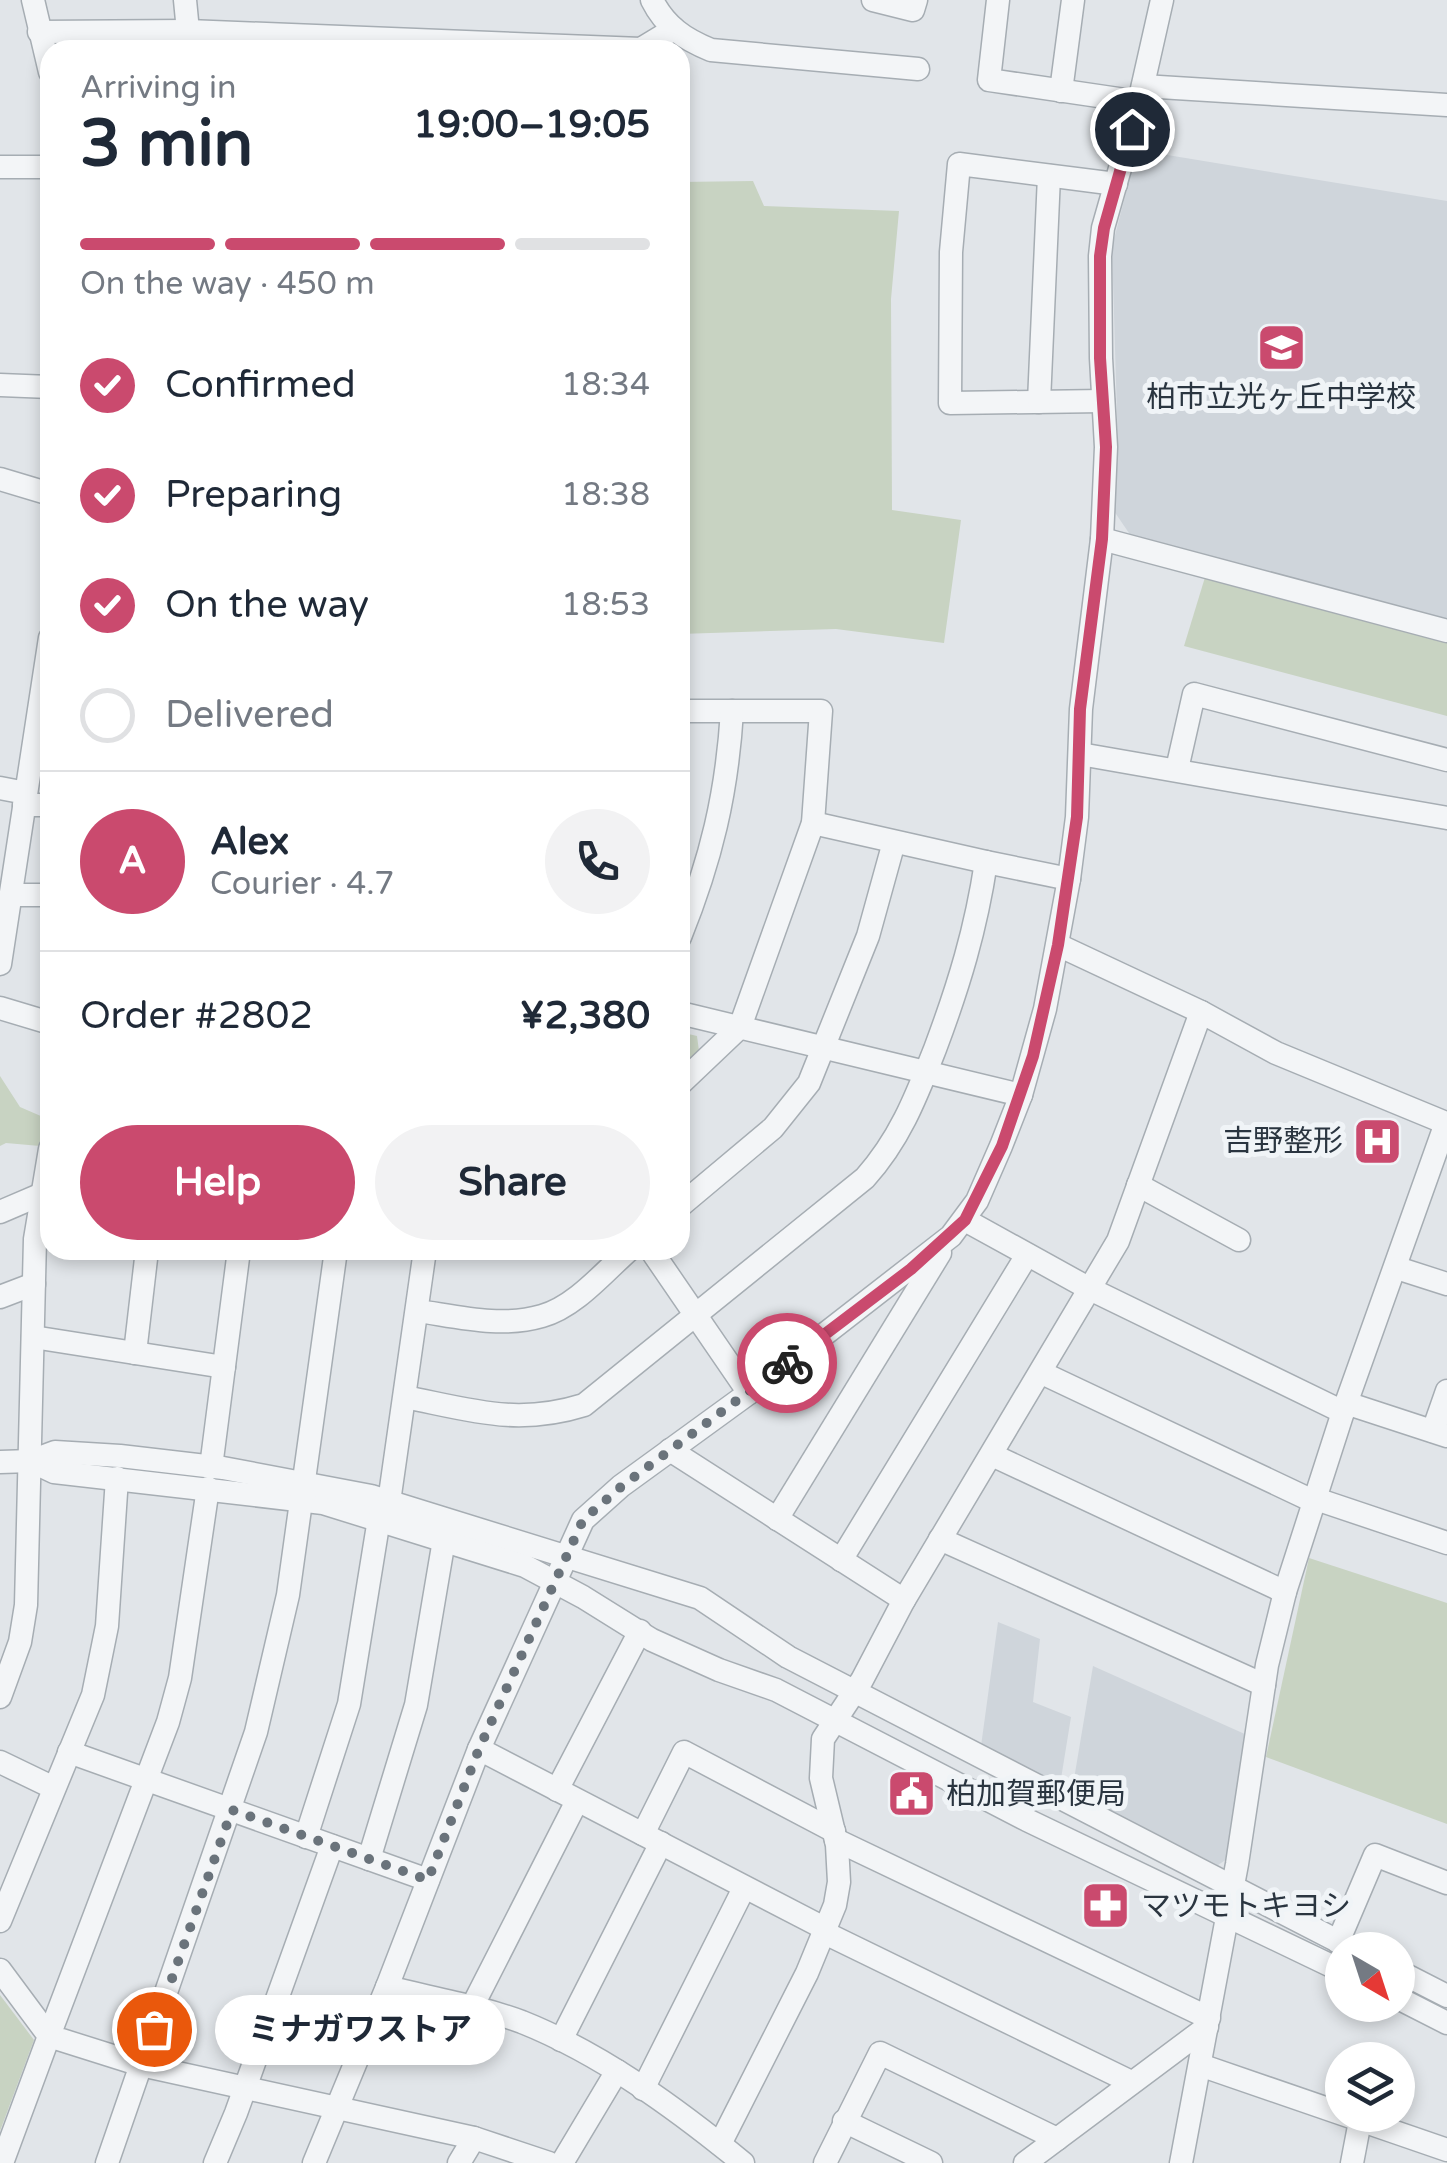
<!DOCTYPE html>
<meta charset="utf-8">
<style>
body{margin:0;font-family:"Varela Round","Noto Sans JP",sans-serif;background:#f2f2f3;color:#1f2937;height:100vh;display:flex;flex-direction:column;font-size:38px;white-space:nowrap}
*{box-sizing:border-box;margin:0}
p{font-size:32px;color:#747a83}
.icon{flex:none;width:55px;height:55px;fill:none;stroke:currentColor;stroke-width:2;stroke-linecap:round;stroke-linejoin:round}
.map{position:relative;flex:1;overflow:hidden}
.panel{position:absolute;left:40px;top:40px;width:650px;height:1220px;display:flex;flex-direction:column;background:#fff;border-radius:30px;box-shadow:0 5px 15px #0003}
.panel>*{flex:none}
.needle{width:65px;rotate:141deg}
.buttons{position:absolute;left:1325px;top:1932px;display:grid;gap:20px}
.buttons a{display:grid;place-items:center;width:90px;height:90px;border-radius:50%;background:#fff;box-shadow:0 5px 15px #0003;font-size:50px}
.pin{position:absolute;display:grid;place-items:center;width:85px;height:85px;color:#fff;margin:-42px;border:5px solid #fff;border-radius:50%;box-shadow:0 2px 10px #0007}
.courier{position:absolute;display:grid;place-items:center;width:100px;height:100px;margin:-50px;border:8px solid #ca4a6e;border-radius:50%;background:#fff;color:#222;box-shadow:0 2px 12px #0007}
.bubble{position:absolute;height:70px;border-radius:35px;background:#fff;box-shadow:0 5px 15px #0003;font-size:32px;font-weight:700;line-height:70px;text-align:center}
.head em{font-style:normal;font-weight:700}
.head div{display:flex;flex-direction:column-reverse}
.head{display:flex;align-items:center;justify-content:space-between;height:170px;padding:0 40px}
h1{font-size:65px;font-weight:700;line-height:75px}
.bar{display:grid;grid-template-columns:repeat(4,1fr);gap:15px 10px;align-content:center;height:120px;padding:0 40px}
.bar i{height:12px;border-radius:8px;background:#e0e1e3}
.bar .current{background:#ca4a6e}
.bar p{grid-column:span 4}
.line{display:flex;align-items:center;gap:25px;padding:0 40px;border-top:2px solid #e0e1e3}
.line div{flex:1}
.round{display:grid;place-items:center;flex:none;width:105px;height:105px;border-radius:52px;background:#f2f2f3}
ol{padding:0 40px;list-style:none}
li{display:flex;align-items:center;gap:30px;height:110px}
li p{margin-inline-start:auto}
li .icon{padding:10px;border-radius:50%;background:#ca4a6e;color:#fff;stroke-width:4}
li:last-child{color:#747a83}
li i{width:55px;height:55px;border:5px solid #e0e1e3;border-radius:50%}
.action{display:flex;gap:20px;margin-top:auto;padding:20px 40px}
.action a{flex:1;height:115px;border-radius:60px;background:#ca4a6e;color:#fff;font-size:40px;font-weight:700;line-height:115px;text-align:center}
.action a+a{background:#f2f2f3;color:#1f2937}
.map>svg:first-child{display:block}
.built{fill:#cfd5db}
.green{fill:#c8d3c2}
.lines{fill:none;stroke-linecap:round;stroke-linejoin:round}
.minor-casing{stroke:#a6adb3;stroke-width:25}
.minor{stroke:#f3f5f7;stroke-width:22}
.done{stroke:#6a737b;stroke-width:10;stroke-dasharray:0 18}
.route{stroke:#ca4a6e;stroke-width:12}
.labels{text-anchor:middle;stroke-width:10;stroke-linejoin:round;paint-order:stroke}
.poi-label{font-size:30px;fill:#2a3540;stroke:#f0f4f7;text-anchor:start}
</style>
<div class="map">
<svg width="1447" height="2163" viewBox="0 0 1447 2163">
<rect width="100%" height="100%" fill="#e1e5e9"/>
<g class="built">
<path d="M1137,150L1447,201V625L1133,539L1114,511L1118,449L1112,247Z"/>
<path d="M998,1622L1040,1639L1033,1702L1071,1717L1060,1785L981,1746Z"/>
<path d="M1093,1666L1247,1735L1227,1859L1218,1865L1072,1791Z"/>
</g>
<g class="green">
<path d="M753,181L764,206L899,211L891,299L892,510L961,520L944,643L836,629L680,634V182Z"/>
<path d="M1206,574L1447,640V716L1184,646Z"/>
<path d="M680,1032L697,1036L699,1051L680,1068Z"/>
<path d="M0,1076L20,1107L50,1120L40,1146L6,1143L0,1146Z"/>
<path d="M1309,1558L1447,1603V1824L1266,1757Z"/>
<path d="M0,1995L34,2040L0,2131Z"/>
</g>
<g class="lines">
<defs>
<g id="minor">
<path d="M33,0L50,72"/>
<path d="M185,0L188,31"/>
<path d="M652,0C665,26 684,39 711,50L918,69"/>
<path d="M873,0L913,10L916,0"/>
<path d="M998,0L989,80L1139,102"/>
<path d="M39,32L188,31L641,49L674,29"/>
<path d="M1143,86L1447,105"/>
<path d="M1061,91L1073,0"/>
<path d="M0,167H50"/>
<path d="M0,385L50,387"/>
<path d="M1103,401L950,403L951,252L959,164L1116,184"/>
<path d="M1039,402L1049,176"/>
<path d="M0,479L50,494"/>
<path d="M1102,539L1447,631"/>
<path d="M680,711H821L813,823L740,1027L680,1084"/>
<path d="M1080,754L1447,818"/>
<path d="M1177,769L1194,694L1447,760"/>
<path d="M0,788L26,793"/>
<path d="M24,805H50"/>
<path d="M986,862L1069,879"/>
<path d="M11,895H50"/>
<path d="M680,937C711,860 727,794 732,711"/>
<path d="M1058,945L1201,1012L1276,1053L1446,1123L1343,1412L1285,1592L1267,1665L1237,1864L1181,2163"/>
<path d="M0,964L50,638"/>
<path d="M0,1008L50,1023"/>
<path d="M680,1013L1021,1095"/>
<path d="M1138,1185L1239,1240"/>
<path d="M680,1206L773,1128L809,1083L868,936L894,842"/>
<path d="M0,1212L42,1194"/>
<path d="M965,1220L1090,1289L1343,1412"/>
<path d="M651,1250L749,1393"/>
<path d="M1397,1268L1447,1284"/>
<path d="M0,1297L34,1284"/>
<path d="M418,1311C459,1317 501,1328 542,1316C575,1307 604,1272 629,1250"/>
<path d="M33,1337L224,1367"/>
<path d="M135,1353L147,1250"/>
<path d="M1042,1373L1315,1502"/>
<path d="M405,1397C471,1410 517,1426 584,1405L865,1178C900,1139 916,1097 935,1049C959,985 976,929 986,862L813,823"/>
<path d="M1346,1403L1447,1436"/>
<path d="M1433,1431L1447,1391"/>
<path d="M670,1450L904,1600"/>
<path d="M992,1455L1285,1592"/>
<path d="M31,1461L54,1472L323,1503L525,1566L583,1597L652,1640L719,1670L776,1690L1027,1820L1342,1971"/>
<path d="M0,1462L31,1461L55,1452L120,1456L223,1468L371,1496L700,1598L788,1657L1355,1950"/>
<path d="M211,1467L239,1250"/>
<path d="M208,1488L180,1678L168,1722L49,2036L141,2065L474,2138L549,2163"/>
<path d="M1316,1499L1447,1543"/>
<path d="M389,1502L425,1250"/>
<path d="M777,1519L940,1253"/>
<path d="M940,1539L1264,1685"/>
<path d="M841,1560L1027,1255"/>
<path d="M0,1697L20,1642L26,1605L35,1239L50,1149"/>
<path d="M479,1749L824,1928"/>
<path d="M69,1752L428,1880"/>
<path d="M0,1762L54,1788"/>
<path d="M557,1790L640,1631"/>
<path d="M643,1834L684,1752L834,1831"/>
<path d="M306,1837L349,1704L379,1519"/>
<path d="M836,1840L1209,2018"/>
<path d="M369,1859L416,1705L444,1540"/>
<path d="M0,1921L93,1695L107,1626L117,1478"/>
<path d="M823,1932L1131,2082"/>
<path d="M1338,1942L1375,1855L1447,1883"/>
<path d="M0,1970L49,2036L2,2163"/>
<path d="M1398,1971L1447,1996"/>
<path d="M387,1987C431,1998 479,2006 522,2022C602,2054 677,2109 743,2163"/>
<path d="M1398,1998L1447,2023"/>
<path d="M472,2007L577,1801"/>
<path d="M561,2040L661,1843"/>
<path d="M1200,2065L1447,2150"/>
<path d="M643,2089L744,1888"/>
<path d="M844,2121L931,2163"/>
<path d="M720,2144L807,1973L835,1905L839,1882L837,1845L821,1778L823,1739L862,1680L904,1600L1118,1241L1201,1012"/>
<path d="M107,2163L256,1732L288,1595L336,1250"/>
<path d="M215,2163L236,2113L332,1846"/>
<path d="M314,2163L387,1987L479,1749L583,1520L621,1486L749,1393L951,1236L977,1201L1001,1146L1021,1095L1045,1009L1069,879L1077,817L1081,709L1102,539L1106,447L1101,358L1100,256L1103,228L1139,102L1162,0"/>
<path d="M459,2163L474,2138"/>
<path d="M562,2163L617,2071"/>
<path d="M825,2163L880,2053L1057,2139"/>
<path d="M1025,2163L1207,2027"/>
<path d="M1352,2163L1360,2121"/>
</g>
</defs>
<use href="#minor" class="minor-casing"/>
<use href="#minor" class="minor"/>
</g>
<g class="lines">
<path class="done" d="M154,2029L232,1810L428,1880L479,1749L583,1520L622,1486L787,1363"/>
<path class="route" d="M787,1363L911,1269L965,1220L1002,1146L1033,1056L1058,945L1077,817L1080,709L1102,539L1106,447L1100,358V256L1104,228L1132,129"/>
</g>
<defs>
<symbol id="school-square" viewBox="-11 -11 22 22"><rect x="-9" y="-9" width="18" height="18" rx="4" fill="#ca4a6e" stroke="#f0f4f7"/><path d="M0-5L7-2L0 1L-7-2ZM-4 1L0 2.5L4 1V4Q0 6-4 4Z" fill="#fff"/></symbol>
<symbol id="hospital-square" viewBox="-11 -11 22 22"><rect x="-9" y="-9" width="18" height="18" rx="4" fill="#ca4a6e" stroke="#f0f4f7"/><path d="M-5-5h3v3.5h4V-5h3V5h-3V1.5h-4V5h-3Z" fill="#fff"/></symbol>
<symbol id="civic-square" viewBox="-11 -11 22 22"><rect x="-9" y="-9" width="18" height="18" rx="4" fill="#ca4a6e" stroke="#f0f4f7"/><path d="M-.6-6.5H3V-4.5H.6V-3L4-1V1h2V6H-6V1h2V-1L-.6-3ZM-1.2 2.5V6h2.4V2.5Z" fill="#fff"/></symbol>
<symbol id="pharmacy-square" viewBox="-11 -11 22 22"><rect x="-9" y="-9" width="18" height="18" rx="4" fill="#ca4a6e" stroke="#f0f4f7"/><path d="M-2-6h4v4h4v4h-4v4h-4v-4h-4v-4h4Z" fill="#fff"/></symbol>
</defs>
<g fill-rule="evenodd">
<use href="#school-square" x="1254" y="320" width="55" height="55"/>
<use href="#hospital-square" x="1350" y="1114" width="55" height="55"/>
<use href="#civic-square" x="884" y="1766" width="55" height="55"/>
<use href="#pharmacy-square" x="1078" y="1878" width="55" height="55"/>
</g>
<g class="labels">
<g class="poi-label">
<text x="1281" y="407" text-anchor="middle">柏市立光ヶ丘中学校</text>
<text x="1343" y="1151" text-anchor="end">吉野整形</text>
<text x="946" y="1804">柏加賀郵便局</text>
<text x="1141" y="1916">マツモトキヨシ</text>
</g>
</g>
</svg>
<div class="buttons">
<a><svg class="needle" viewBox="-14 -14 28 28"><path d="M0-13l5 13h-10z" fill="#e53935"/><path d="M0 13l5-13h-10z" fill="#747a83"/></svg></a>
<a><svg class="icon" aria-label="layers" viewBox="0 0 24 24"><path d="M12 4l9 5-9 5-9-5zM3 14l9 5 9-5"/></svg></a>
</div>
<div class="pin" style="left:154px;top:2029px;background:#ea580c"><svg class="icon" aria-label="bag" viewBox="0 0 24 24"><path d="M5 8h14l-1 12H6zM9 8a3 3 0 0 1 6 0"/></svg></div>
<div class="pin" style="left:1132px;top:129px;background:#1f2937"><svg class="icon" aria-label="home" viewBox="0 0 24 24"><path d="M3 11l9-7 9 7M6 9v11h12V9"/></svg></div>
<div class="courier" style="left:787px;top:1363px"><svg class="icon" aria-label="bike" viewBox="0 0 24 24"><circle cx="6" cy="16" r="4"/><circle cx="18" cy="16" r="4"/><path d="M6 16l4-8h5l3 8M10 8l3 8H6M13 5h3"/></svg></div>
<div class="bubble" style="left:215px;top:1995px;width:290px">ミナガワストア</div>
<section class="panel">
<div class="head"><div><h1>3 min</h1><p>Arriving in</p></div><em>19:00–19:05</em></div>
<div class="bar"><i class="current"></i><i class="current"></i><i class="current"></i><i></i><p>On the way · 450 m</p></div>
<ol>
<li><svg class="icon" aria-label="check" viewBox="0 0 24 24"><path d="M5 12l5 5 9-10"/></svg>Confirmed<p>18:34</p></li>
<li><svg class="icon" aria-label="check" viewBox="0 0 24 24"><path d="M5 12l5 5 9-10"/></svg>Preparing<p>18:38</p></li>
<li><svg class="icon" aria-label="check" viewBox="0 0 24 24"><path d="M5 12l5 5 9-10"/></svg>On the way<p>18:53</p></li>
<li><i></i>Delivered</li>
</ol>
<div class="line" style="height:180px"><b class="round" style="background:#ca4a6e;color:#fff">A</b><div><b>Alex</b><p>Courier · 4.7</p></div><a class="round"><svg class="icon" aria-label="phone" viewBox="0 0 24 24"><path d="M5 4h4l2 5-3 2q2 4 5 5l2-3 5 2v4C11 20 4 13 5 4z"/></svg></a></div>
<div class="line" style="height:130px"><div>Order #2802</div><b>¥2,380</b></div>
<div class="action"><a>Help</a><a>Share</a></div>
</section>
</div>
